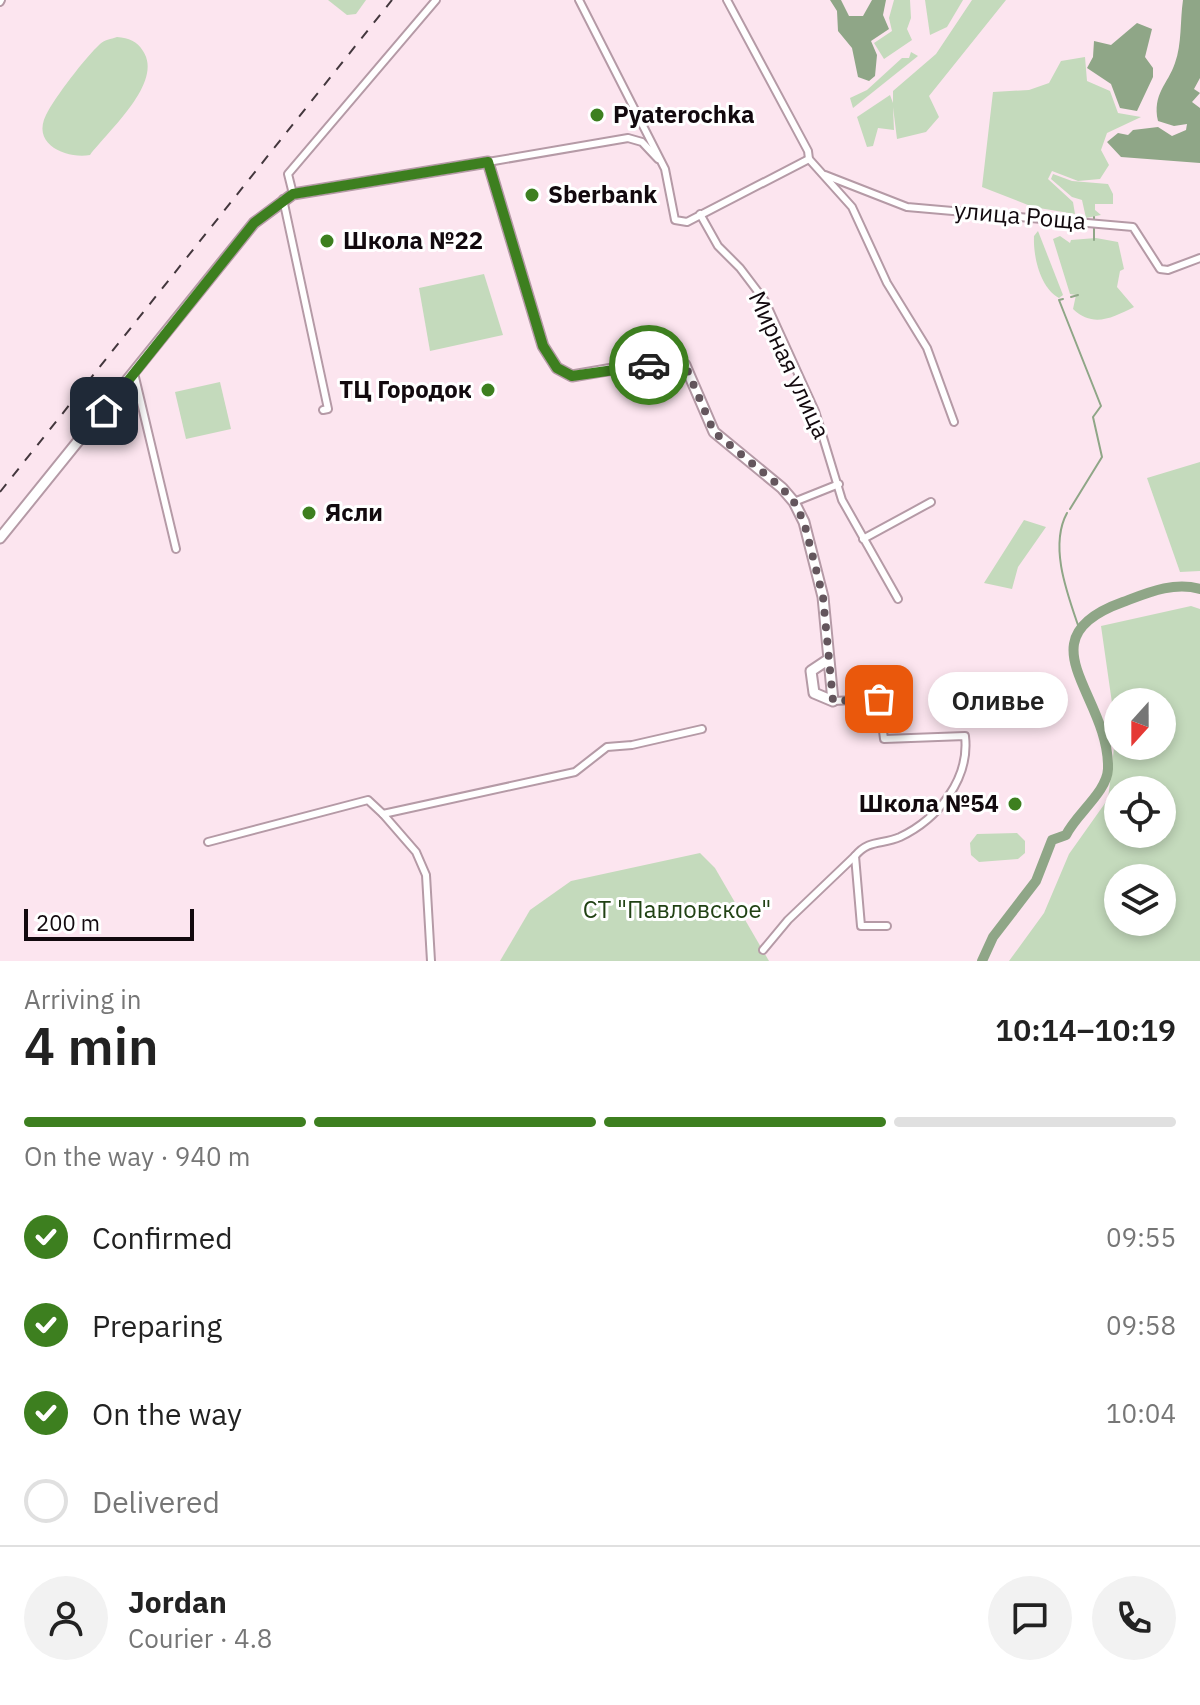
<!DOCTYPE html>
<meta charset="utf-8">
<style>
body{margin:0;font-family:"IBM Plex Sans",sans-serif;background:#f2f2f2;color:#222;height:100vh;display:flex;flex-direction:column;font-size:30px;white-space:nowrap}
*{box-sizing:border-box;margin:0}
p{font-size:26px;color:#767676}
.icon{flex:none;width:44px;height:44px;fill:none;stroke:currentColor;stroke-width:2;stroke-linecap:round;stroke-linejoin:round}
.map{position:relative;height:961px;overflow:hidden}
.side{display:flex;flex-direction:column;background:#fff;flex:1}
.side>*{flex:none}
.needle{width:52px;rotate:201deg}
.buttons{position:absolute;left:1104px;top:688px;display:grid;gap:16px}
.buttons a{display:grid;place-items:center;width:72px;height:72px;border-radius:50%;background:#fff;box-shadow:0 4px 12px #0003;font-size:40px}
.scale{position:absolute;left:24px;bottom:20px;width:170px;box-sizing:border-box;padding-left:8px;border:4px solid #12090e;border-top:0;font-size:22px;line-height:28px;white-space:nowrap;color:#12090e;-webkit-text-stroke:6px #fff;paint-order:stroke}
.pin{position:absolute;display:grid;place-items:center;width:68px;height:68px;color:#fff;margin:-34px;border-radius:16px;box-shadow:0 4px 12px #0006}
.courier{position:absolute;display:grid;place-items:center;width:80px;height:80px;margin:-40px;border:6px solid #3d7f1f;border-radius:50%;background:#fff;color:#222;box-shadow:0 2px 10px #0007}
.bubble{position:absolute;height:56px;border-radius:28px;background:#fff;box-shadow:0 4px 12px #0003;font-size:26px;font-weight:600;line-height:56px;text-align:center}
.overview em{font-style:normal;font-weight:600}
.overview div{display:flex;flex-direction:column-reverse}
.overview{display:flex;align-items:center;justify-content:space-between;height:136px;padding:0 24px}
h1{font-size:52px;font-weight:600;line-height:60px}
.bar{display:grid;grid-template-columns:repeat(4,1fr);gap:12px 8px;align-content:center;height:96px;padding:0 24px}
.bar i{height:10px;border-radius:6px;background:#e0e0e0}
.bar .on{background:#3d7f1f}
.bar p{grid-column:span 4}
.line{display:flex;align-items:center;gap:20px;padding:0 24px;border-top:2px solid #e0e0e0}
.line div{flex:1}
.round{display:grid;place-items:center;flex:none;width:84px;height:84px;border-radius:42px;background:#f2f2f2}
ol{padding:0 24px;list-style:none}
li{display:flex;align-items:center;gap:24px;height:88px}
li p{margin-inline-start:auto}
li .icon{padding:8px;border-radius:50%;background:#3d7f1f;color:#fff;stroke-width:4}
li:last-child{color:#767676}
li i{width:44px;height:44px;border:4px solid #e0e0e0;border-radius:50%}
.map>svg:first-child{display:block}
.green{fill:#c4dabc;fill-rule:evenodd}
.water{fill:#8fa687}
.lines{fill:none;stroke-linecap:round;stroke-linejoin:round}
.stream{stroke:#8fa687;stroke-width:2}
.river{stroke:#8fa687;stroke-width:10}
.street-casing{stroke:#b59aa6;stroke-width:10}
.secondary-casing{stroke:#b59aa6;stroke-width:13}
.street{stroke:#fff;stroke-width:6}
.secondary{stroke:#fff;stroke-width:9}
.rail{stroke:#43373d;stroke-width:2;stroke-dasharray:10 10;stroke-linecap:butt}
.done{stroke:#64565d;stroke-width:8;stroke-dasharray:0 14.4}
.route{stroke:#3d7f1f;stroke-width:10}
.poi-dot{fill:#3d7f1f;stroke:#fff;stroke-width:3}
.labels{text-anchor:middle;stroke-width:6;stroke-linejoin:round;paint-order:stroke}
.poi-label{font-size:24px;font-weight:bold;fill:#12090e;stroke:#fff;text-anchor:start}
.street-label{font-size:24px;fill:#12090e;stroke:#fff}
.park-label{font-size:24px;fill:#214214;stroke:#fff}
</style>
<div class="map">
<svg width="1200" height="961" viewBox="0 0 1200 961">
<rect width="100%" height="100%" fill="#fce5ef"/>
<g class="green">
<path d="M328,0H366L356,14L347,15Z"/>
<path d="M894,0H910L911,18L907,29L912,40L884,59L874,43L892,31L889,18Z"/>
<path d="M925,0H963L947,27L930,35Z"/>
<path d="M972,0H1006L929,96L939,117L926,132L897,139L893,107L894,130L878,128L873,146L867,147L857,117L890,95L893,103V91L936,54Z"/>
<path d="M117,37C129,38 137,41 143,51C164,82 109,130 90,155C67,159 31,145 46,115C55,97 85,58 100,44C104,40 111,39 117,37Z"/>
<path d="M911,52L918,56L853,108L850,98L867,90L902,58H909Z"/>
<path d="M1085,57L1087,81L1110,91L1118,113L1141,117L1107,133L1101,150L1109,165L1100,179L1078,181L1052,171L1048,179L1073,202L1075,214L1033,207L982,187L993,92L1029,90L1049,83L1061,61Z"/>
<path d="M1053,174L1072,181L1108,184L1113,194V204H1095V210L1101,215L1086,218L1082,200L1072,197L1051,179Z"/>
<path d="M1038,231L1063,295L1059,298C1040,288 1033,256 1034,236Z"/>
<path d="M1060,236L1070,243L1071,240L1096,238L1118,242L1124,269L1120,271L1117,287L1134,307C1112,318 1093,328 1073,309L1076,295L1070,294L1053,239Z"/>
<path d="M484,274L503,335L430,351L419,288Z"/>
<path d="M220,382L231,429L186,439L175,392Z"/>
<path d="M1200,462V571L1180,572L1147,478Z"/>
<path d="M1024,520L1046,527L1018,567L1012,589L984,583Z"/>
<path d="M1191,606L1200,609V961H1009L1044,913L1069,854L1108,799L1116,731L1101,626ZM1118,702H1162V746H1118ZM1118,790H1162V834H1118ZM1118,878H1162V922H1118Z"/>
<path d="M1017,833L1025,841V853L1018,859L979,862L971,855L970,843L977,834Z"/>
<path d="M700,853L715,868L769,961H500L530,910L571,881Z"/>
</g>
<g class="water">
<path d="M830,0H841L849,16H863L872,0H886L883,15L889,29L871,41L877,55L875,76L869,81L858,77L852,48L838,31L837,11Z"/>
<path d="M1183,0H1200V78L1194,89L1200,93L1192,102L1200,108V163L1121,157L1107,142L1118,133L1128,135L1133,130L1158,127L1172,136L1186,130L1187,124L1174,126L1158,121C1152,94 1168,84 1175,63C1182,44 1180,20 1183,0Z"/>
<path d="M1137,23L1152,29L1145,57L1153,68V77L1137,111L1120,108L1111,84L1087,68L1093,57L1094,41L1111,45Z"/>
</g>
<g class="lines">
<g class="stream">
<path d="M1094,217V220"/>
<path d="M1094,240V227"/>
<path d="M1071,297L1078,295"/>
<path d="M1063,299L1059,300L1101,406L1093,417L1102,457L1070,509"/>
<path d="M1067,513C1049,546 1067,593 1079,628"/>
</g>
<path class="river" d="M982,961L993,937L1036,881L1052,840L1066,835C1076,814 1107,792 1108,769C1110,695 1020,639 1123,602C1147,593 1174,581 1200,589"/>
<defs>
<g id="street">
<path d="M579,0L665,169L675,220L687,222L809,159"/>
<path d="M727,0L808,151L809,159L852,207L887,283L927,348L954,422"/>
<path d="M0,2L1,0"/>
<path d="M488,162L628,138L642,142L658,159"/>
<path d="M825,175L907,207L1133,227L1160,269L1168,270L1200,258"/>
<path d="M293,194L288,174L436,0"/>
<path d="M283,199L328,409L323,410"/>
<path d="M700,214L718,246L740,268L765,301L815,411L842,500L898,599"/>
<path d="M134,373L176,549"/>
<path d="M794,502L839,484"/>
<path d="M863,539L931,502"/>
<path d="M833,701L879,699L884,739L965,736C970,779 938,819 900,837C882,845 869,839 855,856L861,926H887"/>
<path d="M208,842L368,800L383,814"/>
<path d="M763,950L788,920L855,856"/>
<path d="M431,961L426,875L416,852L383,814L575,772L607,747L632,745L702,729"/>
</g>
<path id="secondary" d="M0,538L254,223L293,194L488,162L543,346L557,368L572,376L636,365H685L714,432L782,488L794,502L804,522L823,597L833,701L814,693L811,671L829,659"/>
</defs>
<use href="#street" class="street-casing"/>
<use href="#secondary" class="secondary-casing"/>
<use href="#street" class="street"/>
<use href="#secondary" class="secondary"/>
<path class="rail" d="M0,492L392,0"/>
</g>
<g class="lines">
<path class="done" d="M649,365H685L714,432L782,488L794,502L804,522L823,597L833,701L879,699"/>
<path class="route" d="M104,411L254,223L293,194L488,162L543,346L557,368L572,376L649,365"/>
</g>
<g class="poi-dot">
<circle cx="597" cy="115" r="8"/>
<circle cx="532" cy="195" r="8"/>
<circle cx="327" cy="241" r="8"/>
<circle cx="488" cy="390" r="8"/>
<circle cx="309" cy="513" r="8"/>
<circle cx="1015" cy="804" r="8"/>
</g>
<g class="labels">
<g class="poi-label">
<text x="613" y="123">Pyaterochka</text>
<text x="548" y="203">Sberbank</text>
<text x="343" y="249">Школа №22</text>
<text x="472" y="398" text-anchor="end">ТЦ Городок</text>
<text x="325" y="521">Ясли</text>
<text x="999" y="812" text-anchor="end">Школа №54</text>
</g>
<g class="street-label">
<text transform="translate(1020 216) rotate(5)" y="8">улица Роща</text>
<text transform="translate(789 365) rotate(65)" y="8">Мирная улица</text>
</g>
<g class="park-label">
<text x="677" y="918">СТ "Павловское"</text>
</g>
</g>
</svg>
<div class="buttons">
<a><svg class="needle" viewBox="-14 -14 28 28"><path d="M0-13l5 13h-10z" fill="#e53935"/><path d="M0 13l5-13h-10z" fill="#767676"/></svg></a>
<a><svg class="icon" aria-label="locate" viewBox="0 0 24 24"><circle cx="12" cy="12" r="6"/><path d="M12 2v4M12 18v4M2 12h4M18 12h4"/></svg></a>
<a><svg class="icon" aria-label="layers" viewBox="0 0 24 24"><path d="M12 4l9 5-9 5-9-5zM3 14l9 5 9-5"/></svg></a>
</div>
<div class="scale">200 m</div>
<div class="pin" style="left:879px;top:699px;background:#ea580c"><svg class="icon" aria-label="bag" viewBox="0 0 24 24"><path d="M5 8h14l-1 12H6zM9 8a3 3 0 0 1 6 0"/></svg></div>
<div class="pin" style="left:104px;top:411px;background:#1f2937"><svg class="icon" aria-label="home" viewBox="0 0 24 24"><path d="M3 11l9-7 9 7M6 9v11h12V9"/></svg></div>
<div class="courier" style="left:649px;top:365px"><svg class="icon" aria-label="car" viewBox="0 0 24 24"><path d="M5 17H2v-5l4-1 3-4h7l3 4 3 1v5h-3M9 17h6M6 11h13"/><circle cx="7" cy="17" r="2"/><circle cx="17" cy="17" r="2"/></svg></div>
<div class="bubble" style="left:928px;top:672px;width:140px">Оливье</div>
</div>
<section class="side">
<div class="overview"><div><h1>4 min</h1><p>Arriving in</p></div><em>10:14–10:19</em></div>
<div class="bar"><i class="on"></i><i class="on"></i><i class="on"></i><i></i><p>On the way · 940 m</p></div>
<ol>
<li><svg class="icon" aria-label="check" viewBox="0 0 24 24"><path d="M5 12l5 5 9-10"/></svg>Confirmed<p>09:55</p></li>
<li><svg class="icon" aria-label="check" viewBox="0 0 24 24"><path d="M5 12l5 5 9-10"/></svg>Preparing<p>09:58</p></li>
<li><svg class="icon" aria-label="check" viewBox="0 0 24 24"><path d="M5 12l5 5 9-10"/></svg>On the way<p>10:04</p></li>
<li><i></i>Delivered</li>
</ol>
<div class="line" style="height:144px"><a class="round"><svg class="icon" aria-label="person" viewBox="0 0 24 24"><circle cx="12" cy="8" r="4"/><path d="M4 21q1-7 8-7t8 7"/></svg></a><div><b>Jordan</b><p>Courier · 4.8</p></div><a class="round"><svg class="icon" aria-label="chat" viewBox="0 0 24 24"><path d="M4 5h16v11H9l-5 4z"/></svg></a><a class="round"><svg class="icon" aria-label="phone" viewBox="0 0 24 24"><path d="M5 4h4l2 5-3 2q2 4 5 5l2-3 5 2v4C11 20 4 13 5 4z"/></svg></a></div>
</section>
